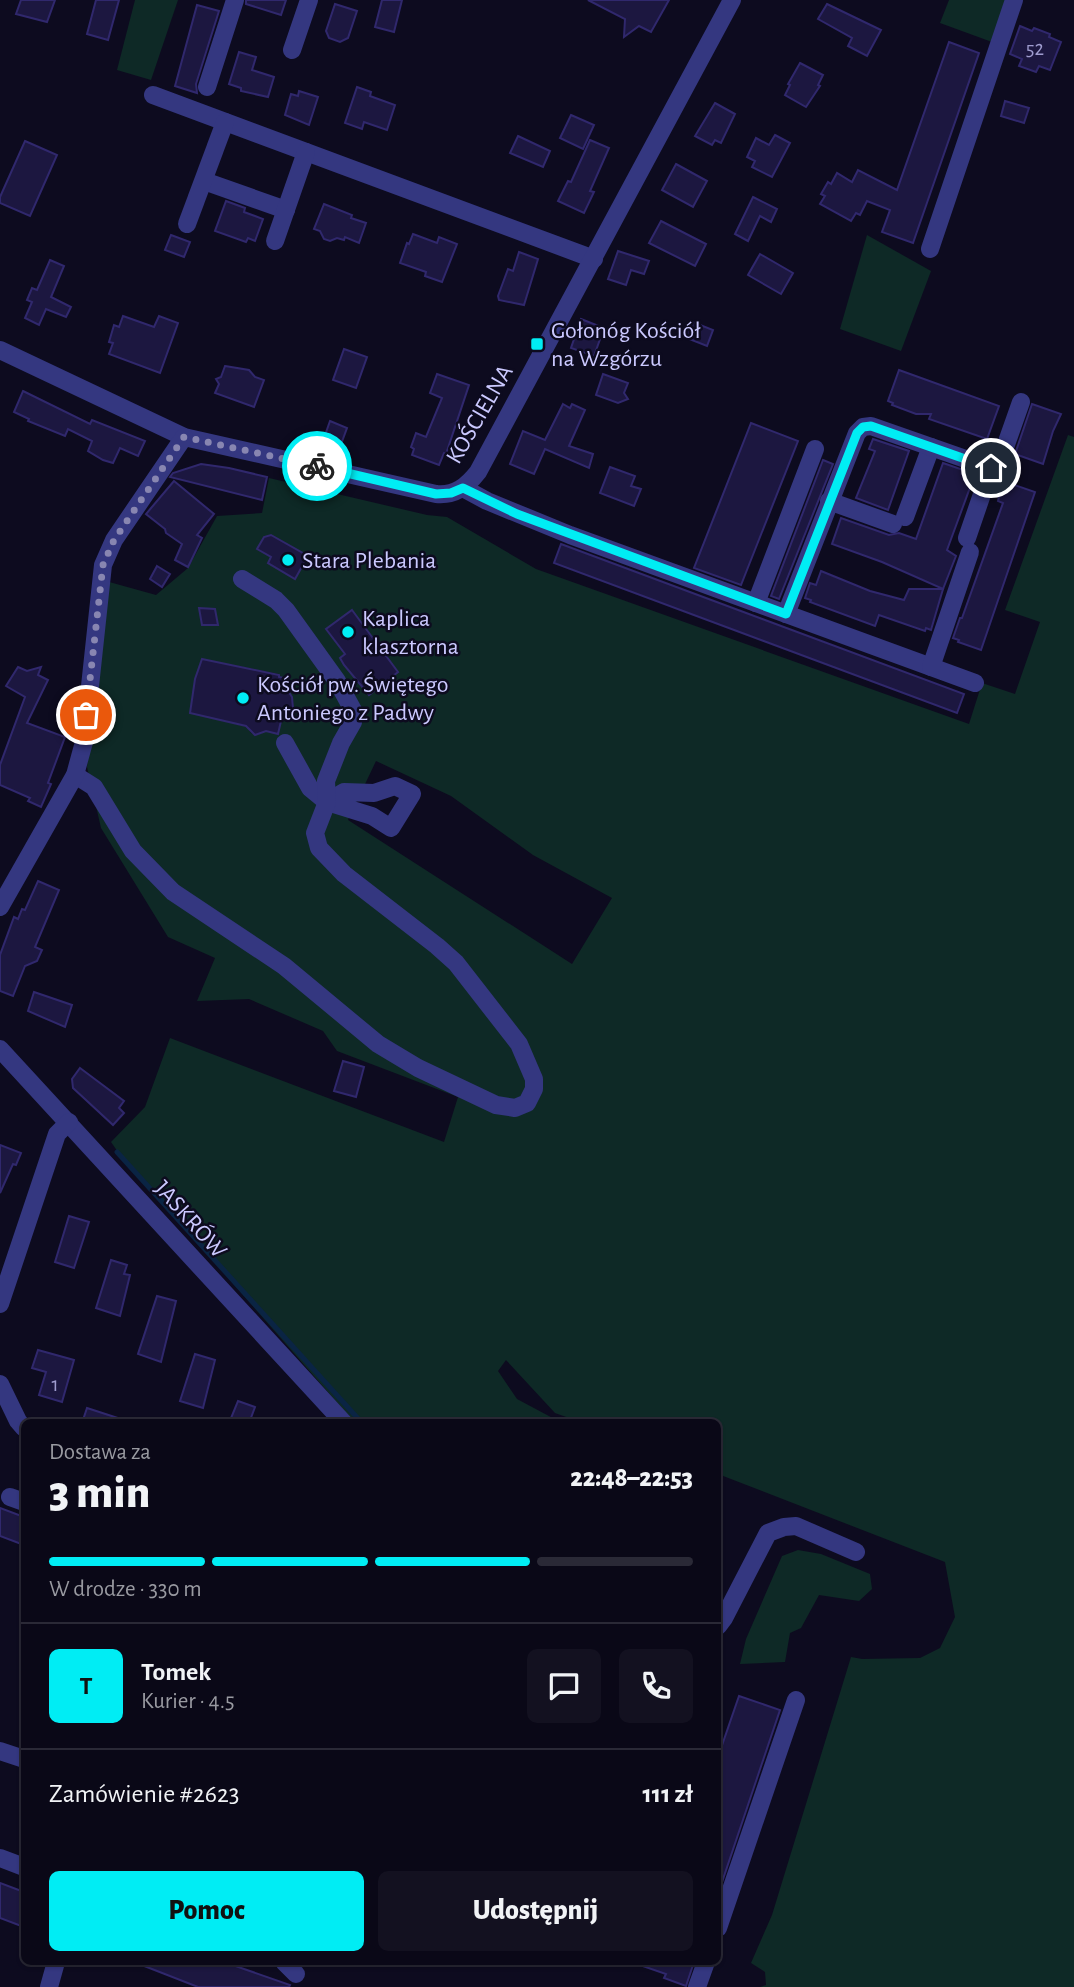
<!DOCTYPE html>
<html lang="pl">
<meta charset="utf-8">
<style>
body{margin:0;font-family:"Alegreya Sans",sans-serif;background:#131120;color:#f1f3f6;height:100vh;display:flex;flex-direction:column;font-size:26px;white-space:nowrap}
*{box-sizing:border-box;margin:0}
p{font-size:23px;color:#999aa1}
.icon{flex:none;width:38px;height:38px;fill:none;stroke:currentColor;stroke-width:2;stroke-linecap:round;stroke-linejoin:round}
.map{position:relative;flex:1;overflow:hidden}
.details{position:absolute;left:21px;top:1419px;width:700px;height:546px;display:flex;flex-direction:column;background:#0a0817;border-radius:10px;box-shadow:0 2px 5px #0004,0 0 0 2px #2a2936}
.details>*{flex:none}
.pin{position:absolute;display:grid;place-items:center;width:60px;height:60px;color:#fff;margin:-30px;border:4px solid #fff;border-radius:50%;box-shadow:0 2px 7px #0007}
.courier{position:absolute;display:grid;place-items:center;width:70px;height:70px;margin:-35px;border:5px solid #00edf4;border-radius:50%;background:#fff;color:#222;box-shadow:0 2px 9px #0007}
.head em{font-style:normal;font-weight:800}
.head div{display:flex;flex-direction:column-reverse}
.head{display:flex;align-items:center;justify-content:space-between;height:119px;padding:0 28px}
h1{font-size:46px;font-weight:800;line-height:52px}
.bar{display:grid;grid-template-columns:repeat(4,1fr);gap:10px 7px;align-content:center;height:84px;padding:0 28px}
.bar i{height:9px;border-radius:5px;background:#2a2936}
.bar .on{background:#00edf4}
.bar p{grid-column:span 4}
.line{display:flex;align-items:center;gap:18px;padding:0 28px;border-top:2px solid #2a2936}
.line div{flex:1}
.round{display:grid;place-items:center;flex:none;width:74px;height:74px;border-radius:10px;background:#131120}
.cta{display:flex;gap:14px;margin-top:auto;padding:14px 28px}
.cta a{flex:1;height:80px;border-radius:10px;background:#00edf4;color:#111;font-size:28px;font-weight:800;line-height:80px;text-align:center}
.cta a+a{background:#131120;color:#f1f3f6}
.map>svg:first-child{display:block}
.green{fill:#0e2926;fill-rule:evenodd}
.lines{fill:none;stroke-linecap:round;stroke-linejoin:round}
.stream{stroke:#0a2444;stroke-width:5}
.building{fill:#1c1740;stroke:#30286d;stroke-width:2}
.minor{stroke:#343780;stroke-width:18}
.done{stroke:#8886b1;stroke-width:7;stroke-dasharray:0 12.6}
.route{stroke:#00edf4;stroke-width:9}
.poi-dot{fill:#00edf4;stroke:#0d0b1f;stroke-width:2.5}
.labels{text-anchor:middle;stroke-width:5;stroke-linejoin:round;paint-order:stroke}
.number-label{font-size:21px;fill:#9f9ccf}
.poi-label{font-size:24px;fill:#cbc9ff;stroke:#0d0b1f;text-anchor:start}
.street-label{font-size:24px;fill:#cbc9ff;stroke:#0d0b1f}
</style>
<div class="map">
<svg width="1074" height="1987" viewBox="0 0 1074 1987">
<rect width="100%" height="100%" fill="#0d0b1f"/>
<g class="green">
<path d="M135,0H178L151,80L117,70Z"/>
<path d="M949,0H1006L992,42L940,23Z"/>
<path d="M867,235L931,271L901,351L840,329Z"/>
<path d="M1068,435L1074,437V1987H760L766,1985L765,1972L751,1963L772,1915L851,1657L862,1659L920,1658L940,1648L955,1617L945,1562L718,1474V1423H583L555,1413L506,1360L498,1371L517,1399L562,1423H355L118,1152L111,1142L145,1107L170,1038L444,1142L458,1097L337,1051L323,1031L249,999L197,1001L215,958L168,937L101,828L87,767L102,601V580L156,595L188,568L217,516L262,513L269,478L427,515L447,517L536,569L969,724L982,683L1015,694L1040,622L1005,610ZM202,659L279,674V677L289,679L287,690C298,701 294,713 281,720L278,734L266,731L257,735L251,733L247,727L190,713L195,679ZM376,761L451,796L533,855L612,898L572,964L348,820Z"/>
<path d="M798,1550L821,1554L870,1574L872,1589L859,1601L819,1595L801,1628L790,1633L785,1662L740,1664L746,1639L782,1556Z"/>
</g>
<g class="lines">
<path class="stream" d="M117,1152L362,1423"/>
</g>
<g class="building">
<path d="M21,0H55L47,22L16,14Z"/>
<path d="M96,0H119L108,40L87,34Z"/>
<path d="M246,0H286L281,15L246,4Z"/>
<path d="M382,0H402L394,32L375,27Z"/>
<path d="M588,0H669L651,32L639,26L624,37L625,19Z"/>
<path d="M335,4L357,11L348,38L340,42L329,38L326,31Z"/>
<path d="M827,4L881,30L867,56L848,46L852,38L818,19Z"/>
<path d="M197,5L219,11L196,84L197,93L175,86Z"/>
<path d="M1020,26L1032,31L1034,28L1050,34L1049,37L1061,42L1050,70L1039,66L1036,72L1019,66L1022,59L1010,54Z"/>
<path d="M949,42L979,53L913,243L882,232L890,210L867,201L860,215L856,213L851,221L820,204L825,196L821,194L828,182L831,184L837,173L852,182L858,170L897,190Z"/>
<path d="M239,52L256,57L252,70L274,77L268,97L241,91V88L229,84Z"/>
<path d="M800,63L823,75L818,85L820,86L806,107L785,95L790,85L788,84Z"/>
<path d="M357,87L371,92L370,96L395,105L387,130L364,122L362,129L345,123Z"/>
<path d="M299,91L318,97L309,125L285,115L291,94L298,96Z"/>
<path d="M1005,101L1029,108L1024,123L1001,116Z"/>
<path d="M715,103L735,114L721,143L715,140L712,145L695,136Z"/>
<path d="M571,115L594,125L583,149L560,138Z"/>
<path d="M775,135L790,143L772,177L752,167L755,161L747,157L756,138L769,145Z"/>
<path d="M518,136L550,151L543,167L510,153Z"/>
<path d="M590,140L609,148L590,191L594,192L584,213L558,201L568,181L571,182Z"/>
<path d="M25,141L57,155L30,216L0,203V197Z"/>
<path d="M676,164L707,181L693,207L662,190Z"/>
<path d="M753,197L777,209L771,222L760,216L748,241L735,234Z"/>
<path d="M226,201L245,208L244,212L263,219L255,241L248,238L246,242L215,231Z"/>
<path d="M324,204L352,215L351,218L366,223L359,243L345,237L344,240L337,238L330,241L324,239L320,231L314,229Z"/>
<path d="M661,221L706,244L695,266L649,243Z"/>
<path d="M413,234L437,243L439,237L457,244L442,282L425,276L426,272L400,263L407,243L409,244Z"/>
<path d="M171,235L190,242L184,257L165,250Z"/>
<path d="M618,251L649,261L644,274L631,270L626,285L608,279Z"/>
<path d="M519,252L538,259L524,305L499,300L498,296L508,269L513,271Z"/>
<path d="M760,254L793,273L781,294L748,275Z"/>
<path d="M50,260L64,266L51,297L71,307L66,317L46,309L39,325L25,318L32,302L27,300L32,288L37,290Z"/>
<path d="M123,316L154,327L159,316L178,323L160,373L109,354L113,343L109,342L114,325L119,327Z"/>
<path d="M581,319L604,328L594,356L571,348Z"/>
<path d="M690,321L713,330L707,346L684,337Z"/>
<path d="M344,349L367,357L356,388L333,380Z"/>
<path d="M225,366L249,370L255,377L264,380L254,407L215,393L219,384L216,379L221,377Z"/>
<path d="M899,370L999,406L987,439L929,419L931,414H916L892,405L893,403L888,401Z"/>
<path d="M437,374L469,385L446,454L444,453L439,465L412,455L414,449L411,447L416,433L426,437L442,398L430,393Z"/>
<path d="M603,374L628,383L624,393L628,399L618,403L596,395Z"/>
<path d="M23,391L90,424L92,420L145,441L138,456L120,448L113,463L103,460L88,451L92,441L68,429L65,436L28,421L29,419L14,412Z"/>
<path d="M563,404L570,408L572,404L585,410L569,446L593,454L589,468L545,449L534,474L510,464L523,431L545,440Z"/>
<path d="M1032,404L1061,414L1053,431L1043,464L1015,454Z"/>
<path d="M330,421L347,428L340,447L323,441Z"/>
<path d="M751,423L798,441L741,585L694,568Z"/>
<path d="M873,439L909,451L888,510L856,498L875,451L869,449Z"/>
<path d="M823,460L833,464L779,599L771,596Z"/>
<path d="M943,463L975,474L947,550L956,556L943,589L882,562L832,544L841,518L889,535L899,533L916,539Z"/>
<path d="M201,464L229,468L267,477L262,500L170,477L173,473Z"/>
<path d="M610,467L635,476L631,486L641,489L634,506L600,493Z"/>
<path d="M174,481L214,514L197,535L202,538L188,567L175,560L182,544L166,533L165,529L146,514Z"/>
<path d="M1003,481L1035,492L981,650L958,642L959,640L953,638L960,618H962L1003,503L998,501Z"/>
<path d="M271,535L308,556L295,579L268,563L271,557L257,549L264,537Z"/>
<path d="M561,544L964,694L957,713L554,563Z"/>
<path d="M157,566L170,574L162,587L150,579Z"/>
<path d="M821,571L870,591L904,600L909,589H943L931,630L926,628L925,631L879,615L875,626L810,602L811,600L805,598L810,583L816,585Z"/>
<path d="M199,608L215,609L218,625H202Z"/>
<path d="M352,610L398,672L369,695L344,665L340,658L345,654L326,629Z"/>
<path d="M202,659L279,675V677L289,679L287,689L292,697L293,708L289,716L281,721L278,734L266,731L255,735L246,726L190,713L195,679Z"/>
<path d="M18,667L27,671L41,667L38,675L48,680L27,723L65,737L48,783L51,784L41,807L28,801L30,798L0,785V765L25,697L6,686Z"/>
<path d="M38,881L59,890L35,947L42,950L37,961L25,966L13,996L0,991V955L14,917L18,919L22,909L25,910Z"/>
<path d="M34,992L72,1005L65,1027L28,1011Z"/>
<path d="M343,1061L364,1067L356,1097L334,1091Z"/>
<path d="M80,1068L124,1101L119,1108L124,1113L113,1125L73,1088L72,1079Z"/>
<path d="M0,1145L21,1153L16,1165L13,1164L0,1193Z"/>
<path d="M69,1216L89,1222L74,1268L55,1262Z"/>
<path d="M111,1260L127,1265L124,1274L130,1275L120,1316L96,1308Z"/>
<path d="M157,1296L176,1301L161,1362L138,1354Z"/>
<path d="M38,1350L74,1360L62,1402L39,1395L46,1372L32,1368Z"/>
<path d="M195,1354L215,1360L203,1408L180,1401Z"/>
<path d="M238,1401L255,1407L249,1423H229Z"/>
<path d="M87,1408L124,1420V1423H82Z"/>
<path d="M0,1508L24,1517V1545L0,1536Z"/>
<path d="M739,1696L780,1710L720,1888L718,1887V1757Z"/>
<path d="M0,1883L24,1892V1927L0,1918Z"/>
<path d="M134,1962H224L290,1985L289,1987H198Z"/>
<path d="M637,1962H694L686,1986L664,1978L666,1974L637,1964Z"/>
</g>
<g class="lines">
<g class="minor">
<path d="M292,50L309,0"/>
<path d="M207,87L235,0"/>
<path d="M153,95L594,259"/>
<path d="M204,181L286,210"/>
<path d="M187,224L225,122"/>
<path d="M275,241L306,152"/>
<path d="M930,249L1014,0"/>
<path d="M0,350L184,437L436,494C455,496 467,486 478,472L732,0"/>
<path d="M463,488L487,501L570,535L975,683"/>
<path d="M829,501L893,524"/>
<path d="M905,517L931,447"/>
<path d="M967,538L991,468"/>
<path d="M756,603L815,449"/>
<path d="M786,614L857,433L863,427L871,426L997,470L1021,402"/>
<path d="M931,667L970,552"/>
<path d="M285,743L310,788L327,802L372,816L391,828L412,794L395,786L374,793L344,792L327,802"/>
<path d="M75,775L94,787L133,851L173,892L284,966L378,1044L418,1068L496,1105L515,1108L527,1103L534,1089V1079L519,1044L456,963L437,946L344,874L319,848L315,833L327,802L326,781L341,743L353,722L354,712L337,681L286,610L276,600L242,579"/>
<path d="M0,907L75,775L84,742L103,565L114,540L184,437"/>
<path d="M0,1049L344,1423"/>
<path d="M0,1304L57,1134L69,1122"/>
<path d="M0,1384L18,1421L24,1428"/>
<path d="M10,1497L24,1502"/>
<path d="M718,1626L724,1618L768,1533L784,1527L796,1526L856,1552"/>
<path d="M0,1751L24,1759"/>
<path d="M0,1858L24,1867"/>
<path d="M718,1928L796,1700"/>
<path d="M284,1962L296,1974"/>
<path d="M49,1987L56,1962"/>
<path d="M697,1987L706,1962"/>
</g>
</g>
<g class="lines">
<path class="done" d="M86,715L103,565L114,540L184,437L317,466"/>
<path class="route" d="M317,466L436,494L451,493L463,488L517,514L786,614L857,433L863,427L871,426L991,468"/>
</g>
<g class="poi-dot">
<rect x="530" y="337" width="14" height="14" rx="3.5"/>
<circle cx="288" cy="560" r="7"/>
<circle cx="348" cy="632" r="7"/>
<circle cx="243" cy="698" r="7"/>
</g>
<g class="labels">
<g class="number-label">
<text x="1035" y="55">52</text>
<text x="55" y="1391">1</text>
</g>
<g class="poi-label">
<text x="551" y="338">Gołonóg Kościół<tspan x="551" dy="28">na Wzgórzu</tspan></text>
<text x="302" y="568">Stara Plebania</text>
<text x="362" y="626">Kaplica<tspan x="362" dy="28">klasztorna</tspan></text>
<text x="257" y="692">Kościół pw. Świętego<tspan x="257" dy="28">Antoniego z Padwy</tspan></text>
</g>
<g class="street-label">
<text transform="translate(479 414) rotate(-60)" y="8">KOŚCIELNA</text>
<text transform="translate(191 1219) rotate(48)" y="8">JASKRÓW</text>
</g>
</g>
</svg>
<div class="pin" style="left:86px;top:715px;background:#ea580c"><svg class="icon" aria-label="bag" viewBox="0 0 24 24"><path d="M5 8h14l-1 12H6zM9 8a3 3 0 0 1 6 0"/></svg></div>
<div class="pin" style="left:991px;top:468px;background:#1f2937"><svg class="icon" aria-label="home" viewBox="0 0 24 24"><path d="M3 11l9-7 9 7M6 9v11h12V9"/></svg></div>
<div class="courier" style="left:317px;top:466px"><svg class="icon" aria-label="bike" viewBox="0 0 24 24"><circle cx="6" cy="16" r="4"/><circle cx="18" cy="16" r="4"/><path d="M6 16l4-8h5l3 8M10 8l3 8H6M13 5h3"/></svg></div>
<section class="details">
<div class="head"><div><h1>3 min</h1><p>Dostawa za</p></div><em>22:48–22:53</em></div>
<div class="bar"><i class="on"></i><i class="on"></i><i class="on"></i><i></i><p>W drodze · 330 m</p></div>
<div class="line" style="height:126px"><b class="round" style="background:#00edf4;color:#111">T</b><div><b>Tomek</b><p>Kurier · 4.5</p></div><a class="round"><svg class="icon" aria-label="chat" viewBox="0 0 24 24"><path d="M4 5h16v11H9l-5 4z"/></svg></a><a class="round"><svg class="icon" aria-label="phone" viewBox="0 0 24 24"><path d="M5 4h4l2 5-3 2q2 4 5 5l2-3 5 2v4C11 20 4 13 5 4z"/></svg></a></div>
<div class="line" style="height:91px"><div>Zamówienie #2623</div><b>111 zł</b></div>
<div class="cta"><a>Pomoc</a><a>Udostępnij</a></div>
</section>
</div>
